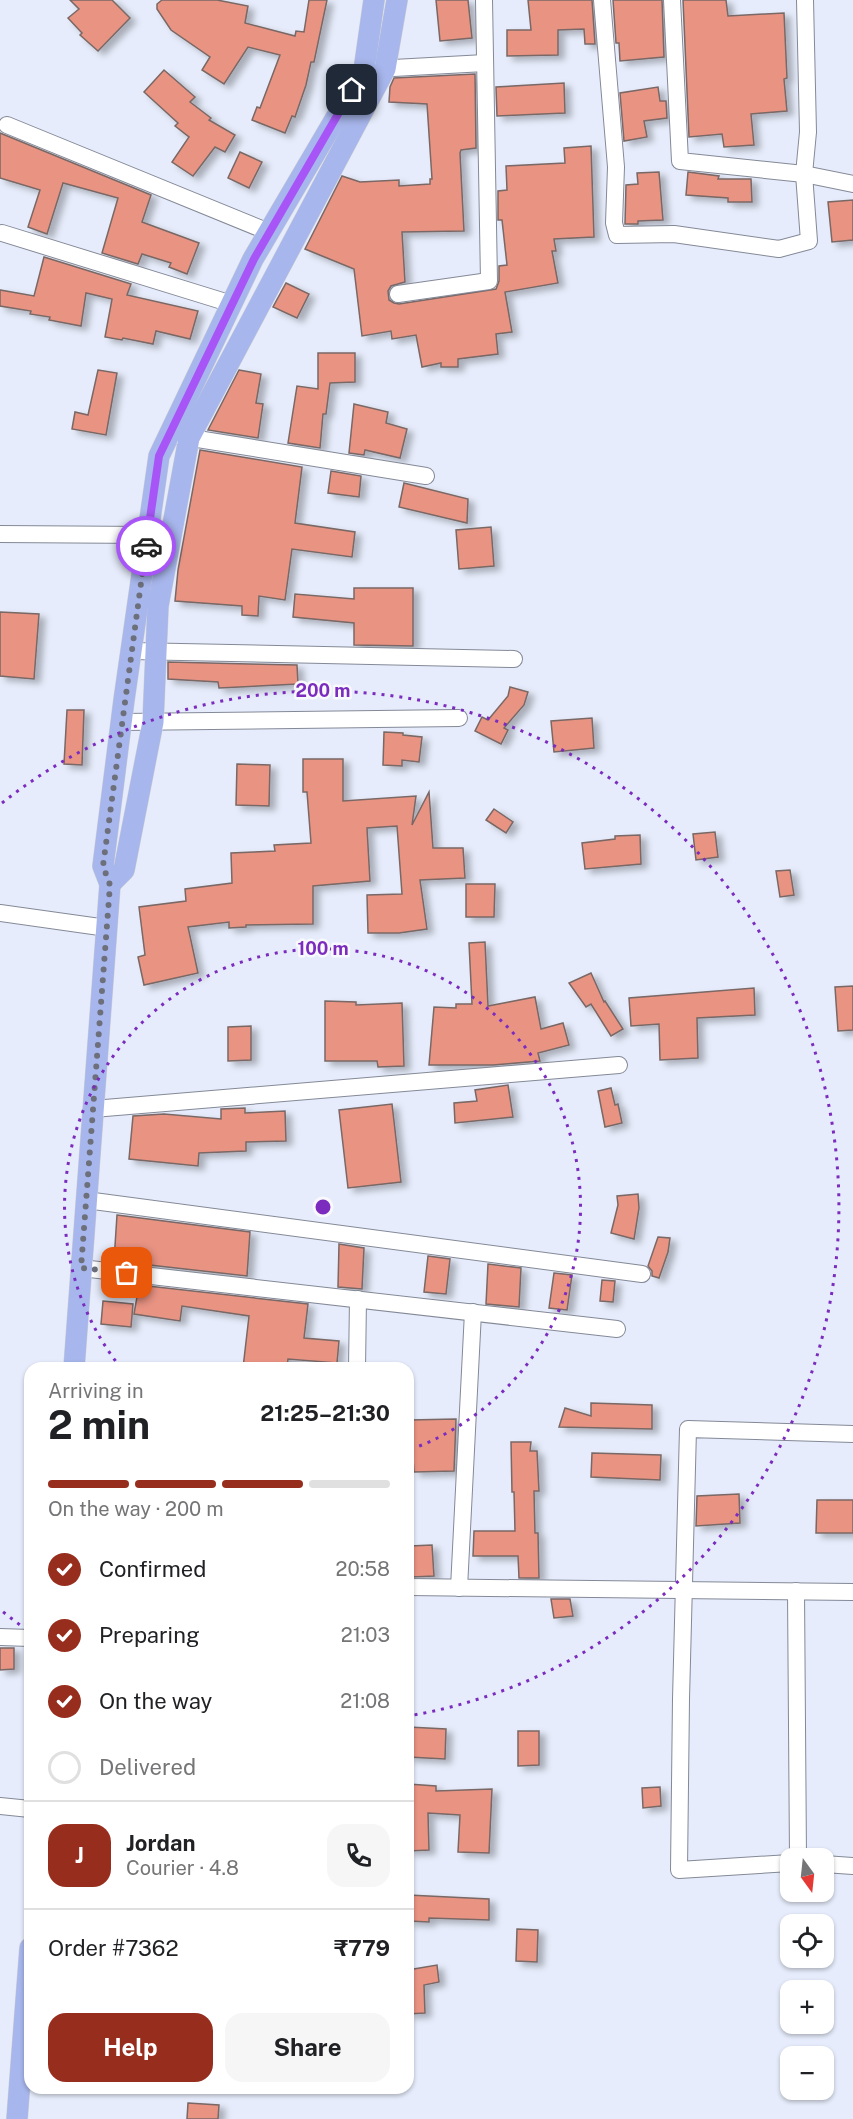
<!DOCTYPE html>
<meta charset="utf-8">
<style>
body{margin:0;font-family:"Public Sans",sans-serif;background:#f6f6f6;color:#202124;height:100vh;display:flex;flex-direction:column;font-size:22px;white-space:nowrap}
*{box-sizing:border-box;margin:0}
p{font-size:20px;color:#757577}
.icon{flex:none;width:33px;height:33px;fill:none;stroke:currentColor;stroke-width:2;stroke-linecap:round;stroke-linejoin:round}
.map{position:relative;flex:1;overflow:hidden}
.drawer{position:absolute;left:24px;top:1362px;width:390px;height:732px;display:flex;flex-direction:column;background:#fff;border-radius:18px;box-shadow:0 2px 4px #0004}
.drawer>*{flex:none}
.needle{width:39px;rotate:165deg}
.controls{position:absolute;left:780px;top:1848px;display:grid;gap:12px}
.controls a{display:grid;place-items:center;width:54px;height:54px;border-radius:12px;background:#fff;box-shadow:0 2px 4px #0004;font-size:30px}
.pin{position:absolute;display:grid;place-items:center;width:51px;height:51px;color:#fff;margin:-26px;border-radius:12px;box-shadow:0 3px 9px #0006}
.courier{position:absolute;display:grid;place-items:center;width:60px;height:60px;margin:-30px;border:4px solid #a855f7;border-radius:50%;background:#fff;color:#222;box-shadow:0 2px 8px #0007}
.summary em{font-style:normal;font-weight:700}
.summary div{display:flex;flex-direction:column-reverse}
.summary{display:flex;align-items:center;justify-content:space-between;height:102px;padding:0 24px}
h1{font-size:39px;font-weight:700;line-height:45px}
.bar{display:grid;grid-template-columns:repeat(4,1fr);gap:9px 6px;align-content:center;height:72px;padding:0 24px}
.bar i{height:8px;border-radius:4px;background:#e0e0e0}
.bar .current{background:#972d1d}
.bar p{grid-column:span 4}
.line{display:flex;align-items:center;gap:15px;padding:0 24px;border-top:2px solid #e0e0e0}
.line div{flex:1}
.round{display:grid;place-items:center;flex:none;width:63px;height:63px;border-radius:18px;background:#f6f6f6}
ol{padding:0 24px;list-style:none}
li{display:flex;align-items:center;gap:18px;height:66px}
li p{margin-inline-start:auto}
li .icon{padding:6px;border-radius:50%;background:#972d1d;color:#fff;stroke-width:4}
li:last-child{color:#757577}
li i{width:33px;height:33px;border:3px solid #e0e0e0;border-radius:50%}
.primary-button{display:flex;gap:12px;margin-top:auto;padding:12px 24px}
.primary-button a{flex:1;height:69px;border-radius:18px;background:#972d1d;color:#fff;font-size:24px;font-weight:700;line-height:69px;text-align:center}
.primary-button a+a{background:#f6f6f6;color:#202124}
.map>svg:first-child{display:block}
.building{fill:#e99383;stroke:#796865;stroke-width:1.5;filter:url(#shadow)}
.lines{fill:none;stroke-linecap:round;stroke-linejoin:round}
.minor-casing{stroke:#848997;stroke-width:18}
.major-casing{stroke:#d1d1d2;stroke-width:22}
.minor{stroke:#fff;stroke-width:16}
.major{stroke:#a7b6ec;stroke-width:21}
.done{stroke:#6d707a;stroke-width:6;stroke-dasharray:0 10.8}
.route{stroke:#a855f7;stroke-width:8}
.ring{fill:none;stroke:#7b2cbf;stroke-width:3;stroke-dasharray:3 6}
.centre{fill:#7b2cbf;stroke:#f8f9fc;stroke-width:3}
.ring-label{font-size:18px;text-anchor:middle;font-weight:bold;fill:#7b2cbf;stroke:#f8f9fc;stroke-width:5;stroke-linejoin:round;paint-order:stroke}
</style>
<div class="map">
<svg width="853" height="2119" viewBox="0 0 853 2119">
<defs>
<filter id="shadow"><feDropShadow dx="6" dy="4" stdDeviation="3" flood-color="#0004"/></filter>
</defs>
<rect width="100%" height="100%" fill="#e6ecfb"/>
<g class="building">
<path d="M70,0H112L130,18L98,51L80,35L82,33L68,18L79,9Z"/>
<path d="M162,0H217L248,6L245,23L295,36L296,31L304,32L309,0H327L314,62H311L306,85L295,117L292,116L285,133L252,120L257,107L260,108L280,55L248,47L224,84L202,70L210,57L171,30L157,9V4Z"/>
<path d="M436,0H468L472,38L440,41Z"/>
<path d="M528,0H592L595,44H585L584,29L558,30V55L507,56V30H531Z"/>
<path d="M613,0H662L664,57L620,61L619,43H616Z"/>
<path d="M683,0H726L728,16L784,13L787,78L784,79L787,111L751,114L754,145L724,147L722,134L689,137Z"/>
<path d="M164,70L195,97L190,102L211,118L209,120L235,135L225,152L215,147L193,176L172,162L189,137L175,126L178,123L144,92Z"/>
<path d="M475,74L476,148L461,150L460,153L464,231L402,232L405,282L391,286L388,291L389,300L394,303L399,304L496,289L499,281V266L507,265L502,220H498V191L507,190L506,166L565,163L564,148L591,146L594,237L554,239L556,251H552L558,283L505,292L512,332L496,334L498,354L458,359V367H441V363L422,367L416,335L392,339L391,331L362,336L354,269L305,249L342,176L360,182L399,180V186L430,184V179H432L427,104L389,102L390,87L394,78Z"/>
<path d="M564,83L565,113L497,116L496,87Z"/>
<path d="M658,87L660,101H666L667,118L644,121L647,137L624,141L620,93Z"/>
<path d="M0,133L151,195L142,222L199,243L187,274L169,267L171,263L142,254L138,264L102,253L118,198L63,183L47,234L28,227L40,190L0,178Z"/>
<path d="M240,152L262,162L249,188L228,178Z"/>
<path d="M659,172L663,220L638,221V224H625L626,185L638,184L637,173Z"/>
<path d="M688,172L719,176L718,179H751L752,202H728V198L686,195Z"/>
<path d="M853,200V240L832,242L828,202Z"/>
<path d="M44,257L131,284L127,295L198,311L190,339L156,331L153,344L123,338L122,340L105,337L112,299L86,293L81,326L49,320L50,317L30,314L31,311L0,306V290L34,296Z"/>
<path d="M286,283L309,294L297,318L273,307Z"/>
<path d="M318,353H355V382L330,383L326,414H323L320,448L288,443L297,386L318,389Z"/>
<path d="M98,370L117,373L106,435L72,429L75,412L88,415Z"/>
<path d="M239,370L261,374L256,403L263,404L258,438L208,430Z"/>
<path d="M354,404L388,412L386,423L407,429L400,458L365,450L364,455L349,453Z"/>
<path d="M200,450L302,467L295,523L355,532L352,557L292,549L285,600L259,596L258,616L242,615V606L175,601L178,570Z"/>
<path d="M331,471L361,476L359,497L328,493Z"/>
<path d="M404,483L468,499L467,523L399,507Z"/>
<path d="M491,527L494,566L459,569L456,530Z"/>
<path d="M354,588H413V646L354,645V623L293,617L295,594L354,599Z"/>
<path d="M0,612L39,614L34,679L0,676Z"/>
<path d="M168,662L297,665L298,684L219,688L218,682L168,679Z"/>
<path d="M510,687L528,692L524,705L504,728L508,730L501,744L475,731L482,717L488,720L508,696Z"/>
<path d="M67,710H84L82,765L64,764Z"/>
<path d="M592,718L594,748L554,752L551,721Z"/>
<path d="M384,732L403,733V735L422,737L419,762L402,760V766L383,765Z"/>
<path d="M303,759H343V801L416,796L412,825L429,792L433,848H463L465,878L420,880L427,929L399,933H368L367,895L402,894L397,826L367,828L370,881L313,886V924L246,925V927L229,928V922L188,927L198,973L144,985L138,957L145,955L139,907L186,901L185,889L232,883L231,853L275,851L274,845L311,843L307,792H303Z"/>
<path d="M237,764L270,765L269,806L236,805Z"/>
<path d="M494,809L513,822L506,833L486,820Z"/>
<path d="M715,832L718,857L696,860L693,834Z"/>
<path d="M640,835L641,864L585,869L582,843L615,839V836Z"/>
<path d="M790,870L794,895L780,897L776,871Z"/>
<path d="M466,884H495L494,917H466Z"/>
<path d="M485,942L488,1006L535,997L541,1029L563,1023L569,1045L538,1053L540,1061L493,1065H429L434,1007L456,1008V1004H472L469,943Z"/>
<path d="M591,973L604,1002L605,1001L623,1029L611,1036L591,1004L586,1007L569,983Z"/>
<path d="M853,986V1030L838,1031L835,987Z"/>
<path d="M754,988L755,1015L697,1018L698,1058L660,1060L659,1024L631,1026L629,998Z"/>
<path d="M325,1001L356,1002V1005L402,1003L404,1066L378,1067L377,1061H325Z"/>
<path d="M251,1026V1060L228,1061V1027Z"/>
<path d="M508,1085L513,1117L455,1123L454,1103L477,1101L475,1090Z"/>
<path d="M611,1088L615,1105L618,1104L622,1123L605,1127L598,1091Z"/>
<path d="M392,1104L401,1182L348,1188L339,1110Z"/>
<path d="M245,1108V1113L285,1111L286,1141L246,1142V1151L199,1153L198,1166L129,1159L133,1116L164,1114L221,1119V1109Z"/>
<path d="M638,1194L639,1208L634,1239L611,1233L618,1205L617,1196Z"/>
<path d="M117,1215L250,1232L247,1276L114,1261Z"/>
<path d="M658,1237L670,1238L668,1252L659,1278L652,1276V1271L648,1266Z"/>
<path d="M339,1244L364,1248L362,1289L338,1287Z"/>
<path d="M428,1256L450,1259L446,1294L424,1292Z"/>
<path d="M488,1264L521,1268L519,1307L486,1304Z"/>
<path d="M554,1273L572,1275L567,1310L549,1308Z"/>
<path d="M602,1280L615,1281L613,1302L600,1301Z"/>
<path d="M139,1285L308,1304L304,1338L339,1341L337,1363L288,1359L287,1368H243L249,1316L182,1306L180,1321L134,1314Z"/>
<path d="M103,1301L133,1304L131,1327L101,1324Z"/>
<path d="M591,1403L652,1405V1429L559,1427L565,1408L591,1416Z"/>
<path d="M456,1419L454,1471L414,1472L410,1420Z"/>
<path d="M511,1442H531L530,1451H537L539,1491H534L535,1533H538L539,1578H519L518,1556H473L474,1531H515L514,1492H512Z"/>
<path d="M592,1453L661,1455L660,1480L591,1477Z"/>
<path d="M739,1494L740,1523L696,1526L697,1496Z"/>
<path d="M817,1500H853V1533H816Z"/>
<path d="M432,1545L434,1576L412,1577L410,1546Z"/>
<path d="M551,1599H570L573,1616L554,1618Z"/>
<path d="M0,1648H14V1669L0,1670Z"/>
<path d="M408,1727L446,1729L445,1759L408,1757Z"/>
<path d="M518,1731H539V1765L518,1766Z"/>
<path d="M408,1784L436,1786V1791L492,1789L489,1853L458,1852L460,1815L428,1813L429,1850L408,1851Z"/>
<path d="M660,1787L661,1806L643,1808L642,1788Z"/>
<path d="M408,1895L489,1899V1920L429,1918V1922L408,1921Z"/>
<path d="M517,1929L538,1930L537,1962L516,1961Z"/>
<path d="M437,1965L439,1982L424,1985L425,2013L408,2014V1970Z"/>
<path d="M188,2103L219,2105L218,2119H187Z"/>
</g>
<g class="lines">
<defs>
<g id="minor">
<path d="M602,0L616,167L614,223L617,235L674,234L779,249L809,241L804,174L808,132L805,0"/>
<path d="M672,0L680,161L804,174L853,184"/>
<path d="M375,69L485,63"/>
<path d="M7,125L269,232"/>
<path d="M2,233L232,304"/>
<path d="M398,294L489,281L484,0"/>
<path d="M179,436L426,476"/>
<path d="M0,534L148,535"/>
<path d="M131,651L514,659"/>
<path d="M123,722L459,718"/>
<path d="M0,913L107,928"/>
<path d="M93,1109L619,1065"/>
<path d="M86,1200L642,1274"/>
<path d="M81,1268L617,1329"/>
<path d="M357,1368L358,1299"/>
<path d="M408,1587L853,1592"/>
<path d="M459,1588L473,1312"/>
<path d="M796,1591L798,1858"/>
<path d="M0,1637L30,1638"/>
<path d="M0,1806L30,1809"/>
<path d="M790,1863L679,1870L681,1699L688,1429L853,1434"/>
<path d="M824,1864L853,1866"/>
</g>
<g id="major">
<path d="M110,884L124,870L153,722L158,606L189,438L385,69L397,0"/>
<path d="M74,1368L110,884L103,866L124,700L159,456L253,259L364,70L374,0"/>
<path d="M17,2119L30,1948"/>
</g>
</defs>
<use href="#minor" class="minor-casing"/>
<use href="#major" class="major-casing"/>
<use href="#minor" class="minor"/>
<use href="#major" class="major"/>
</g>
<g class="lines">
<path class="done" d="M127,1273L81,1268L110,885L103,866L146,546"/>
<path class="route" d="M146,546L159,456L254,259L352,90"/>
</g>
<g class="ring">
<path d="M121 1368A258 258 0 1 1 409 1450"/>
<path d="M27 1630A516 516 0 0 1 2 1611M2 803A516 516 0 1 1 408 1716"/>
</g>
<circle cx="323" cy="1207" r="9" class="centre"/>
<g class="ring-label">
<text x="323" y="697">200 m</text>
<text x="323" y="955">100 m</text>
</g>
</svg>
<div class="controls">
<a><svg class="needle" viewBox="-14 -14 28 28"><path d="M0-13l5 13h-10z" fill="#e53935"/><path d="M0 13l5-13h-10z" fill="#757577"/></svg></a>
<a><svg class="icon" aria-label="locate" viewBox="0 0 24 24"><circle cx="12" cy="12" r="6"/><path d="M12 2v4M12 18v4M2 12h4M18 12h4"/></svg></a>
<a>+</a>
<a>−</a>
</div>
<div class="pin" style="left:127px;top:1273px;background:#ea580c"><svg class="icon" aria-label="bag" viewBox="0 0 24 24"><path d="M5 8h14l-1 12H6zM9 8a3 3 0 0 1 6 0"/></svg></div>
<div class="pin" style="left:352px;top:90px;background:#1f2937"><svg class="icon" aria-label="home" viewBox="0 0 24 24"><path d="M3 11l9-7 9 7M6 9v11h12V9"/></svg></div>
<div class="courier" style="left:146px;top:546px"><svg class="icon" aria-label="car" viewBox="0 0 24 24"><path d="M5 17H2v-5l4-1 3-4h7l3 4 3 1v5h-3M9 17h6M6 11h13"/><circle cx="7" cy="17" r="2"/><circle cx="17" cy="17" r="2"/></svg></div>
<section class="drawer">
<div class="summary"><div><h1>2 min</h1><p>Arriving in</p></div><em>21:25–21:30</em></div>
<div class="bar"><i class="current"></i><i class="current"></i><i class="current"></i><i></i><p>On the way · 200 m</p></div>
<ol>
<li><svg class="icon" aria-label="check" viewBox="0 0 24 24"><path d="M5 12l5 5 9-10"/></svg>Confirmed<p>20:58</p></li>
<li><svg class="icon" aria-label="check" viewBox="0 0 24 24"><path d="M5 12l5 5 9-10"/></svg>Preparing<p>21:03</p></li>
<li><svg class="icon" aria-label="check" viewBox="0 0 24 24"><path d="M5 12l5 5 9-10"/></svg>On the way<p>21:08</p></li>
<li><i></i>Delivered</li>
</ol>
<div class="line" style="height:108px"><b class="round" style="background:#972d1d;color:#fff">J</b><div><b>Jordan</b><p>Courier · 4.8</p></div><a class="round"><svg class="icon" aria-label="phone" viewBox="0 0 24 24"><path d="M5 4h4l2 5-3 2q2 4 5 5l2-3 5 2v4C11 20 4 13 5 4z"/></svg></a></div>
<div class="line" style="height:78px"><div>Order #7362</div><b>₹779</b></div>
<div class="primary-button"><a>Help</a><a>Share</a></div>
</section>
</div>
